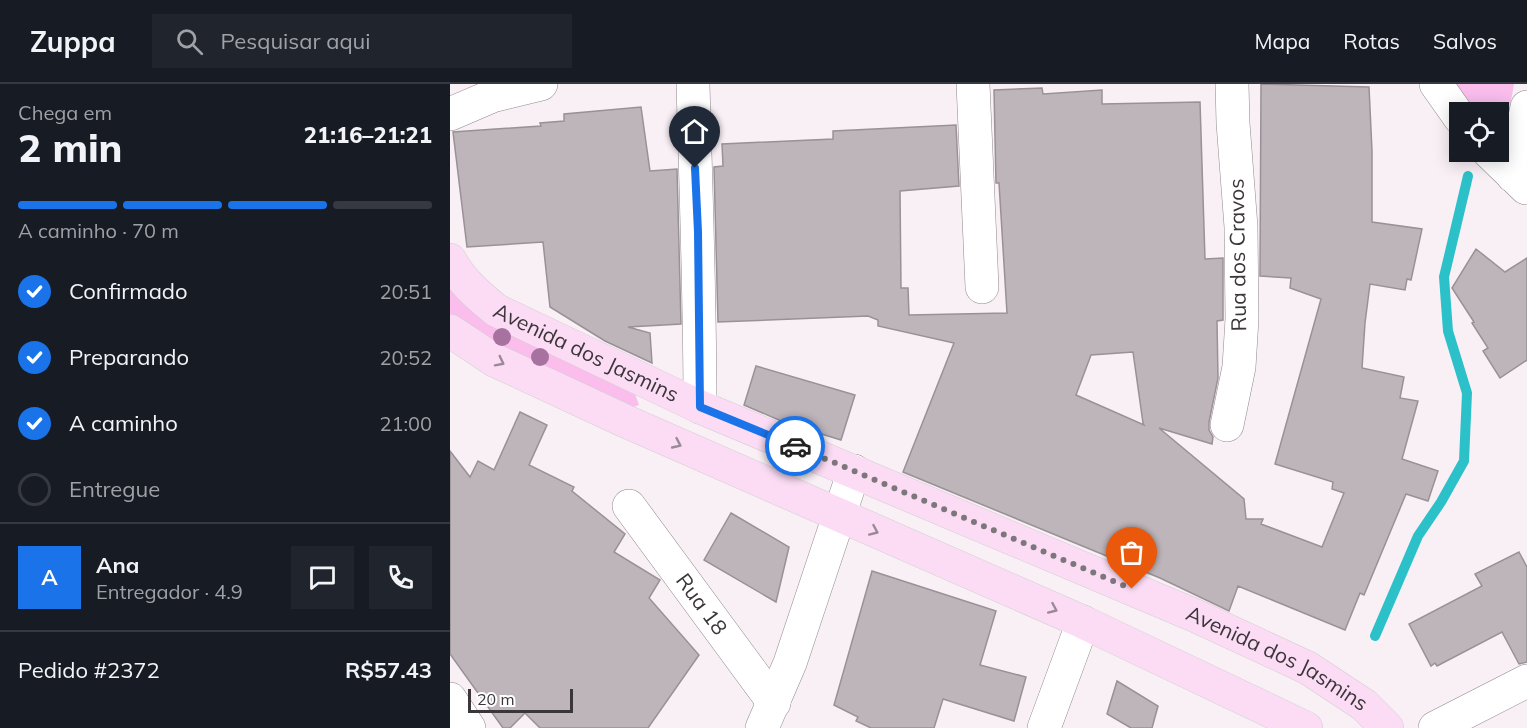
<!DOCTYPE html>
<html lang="pt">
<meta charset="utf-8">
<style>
body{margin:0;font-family:Mulish,sans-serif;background:#20242c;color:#f1f3f6;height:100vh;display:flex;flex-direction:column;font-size:22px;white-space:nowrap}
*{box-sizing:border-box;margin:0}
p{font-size:20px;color:#9ea1a6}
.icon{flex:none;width:33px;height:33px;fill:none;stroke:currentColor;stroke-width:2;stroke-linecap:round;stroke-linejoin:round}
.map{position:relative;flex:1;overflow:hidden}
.drawer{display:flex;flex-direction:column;background:#171b24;width:450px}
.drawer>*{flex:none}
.buttons{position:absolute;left:999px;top:18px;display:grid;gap:12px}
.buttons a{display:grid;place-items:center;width:60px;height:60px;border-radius:0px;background:#171b24;box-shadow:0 3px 15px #0003;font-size:30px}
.scale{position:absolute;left:18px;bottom:15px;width:105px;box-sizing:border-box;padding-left:6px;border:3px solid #3a3639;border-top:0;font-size:16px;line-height:21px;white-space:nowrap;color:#3a3639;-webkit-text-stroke:4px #fff;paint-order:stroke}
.pin{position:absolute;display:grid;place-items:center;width:51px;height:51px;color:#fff;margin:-62px -26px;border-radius:50% 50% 50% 0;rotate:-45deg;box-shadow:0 0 6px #0007}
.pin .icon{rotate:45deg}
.courier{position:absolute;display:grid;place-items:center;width:60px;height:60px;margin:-30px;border:4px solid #1a73e8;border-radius:50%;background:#fff;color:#222;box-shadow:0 2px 8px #0007}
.head em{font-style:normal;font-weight:800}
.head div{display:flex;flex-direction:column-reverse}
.head{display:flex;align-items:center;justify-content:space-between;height:102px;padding:0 18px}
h1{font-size:39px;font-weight:800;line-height:45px}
.bar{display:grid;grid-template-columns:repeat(4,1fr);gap:9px 6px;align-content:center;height:72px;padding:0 18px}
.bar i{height:8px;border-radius:4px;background:#363941}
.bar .current{background:#1a73e8}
.bar p{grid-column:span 4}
.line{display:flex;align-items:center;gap:15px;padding:0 18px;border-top:2px solid #363941}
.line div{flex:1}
.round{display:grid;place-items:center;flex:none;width:63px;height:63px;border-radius:0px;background:#20242c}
ol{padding:0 18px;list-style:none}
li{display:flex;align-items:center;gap:18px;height:66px}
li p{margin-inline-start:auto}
li .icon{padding:6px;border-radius:50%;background:#1a73e8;color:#fff;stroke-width:4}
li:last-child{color:#9ea1a6}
li i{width:33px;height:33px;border:3px solid #363941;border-radius:50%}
header{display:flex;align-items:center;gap:36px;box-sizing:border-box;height:84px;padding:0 30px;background:#171b24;border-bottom:2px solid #363941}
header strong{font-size:28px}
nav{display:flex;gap:33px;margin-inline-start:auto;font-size:21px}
.search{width:420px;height:54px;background:#20242c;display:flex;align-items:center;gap:15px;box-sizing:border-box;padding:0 21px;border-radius:0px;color:#9ea1a6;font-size:22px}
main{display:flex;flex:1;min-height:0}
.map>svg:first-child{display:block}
.green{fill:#fabdec}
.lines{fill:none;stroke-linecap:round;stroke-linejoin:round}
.stream{stroke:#2cc1c9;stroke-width:10}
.building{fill:#beb5bb;stroke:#999197;stroke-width:1.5;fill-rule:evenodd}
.minor-casing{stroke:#90888e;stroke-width:34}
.major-casing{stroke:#d0cfcf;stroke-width:34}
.minor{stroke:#fff;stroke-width:33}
.major{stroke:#fbdcf4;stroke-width:33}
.tree{fill:#a872a0}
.oneway{stroke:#9a8996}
.done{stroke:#7d777b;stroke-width:6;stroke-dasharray:0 10.8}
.route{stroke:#1a73e8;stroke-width:8}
.labels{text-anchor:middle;stroke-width:4.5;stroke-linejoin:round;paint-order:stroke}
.street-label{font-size:21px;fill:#3a3639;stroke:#fff}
</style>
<header>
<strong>Zuppa</strong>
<div class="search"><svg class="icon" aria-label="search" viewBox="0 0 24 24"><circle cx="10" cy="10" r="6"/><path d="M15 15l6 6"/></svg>Pesquisar aqui</div>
<nav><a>Mapa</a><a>Rotas</a><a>Salvos</a></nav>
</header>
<main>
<section class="drawer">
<div class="head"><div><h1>2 min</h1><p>Chega em</p></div><em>21:16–21:21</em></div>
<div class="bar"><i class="current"></i><i class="current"></i><i class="current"></i><i></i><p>A caminho · 70 m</p></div>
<ol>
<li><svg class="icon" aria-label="check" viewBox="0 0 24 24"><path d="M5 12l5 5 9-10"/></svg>Confirmado<p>20:51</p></li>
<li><svg class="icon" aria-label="check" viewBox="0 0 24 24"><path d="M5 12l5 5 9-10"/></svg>Preparando<p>20:52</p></li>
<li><svg class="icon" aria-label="check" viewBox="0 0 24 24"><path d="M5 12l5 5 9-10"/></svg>A caminho<p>21:00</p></li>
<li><i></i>Entregue</li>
</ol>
<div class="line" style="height:108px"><b class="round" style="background:#1a73e8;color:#fff">A</b><div><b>Ana</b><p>Entregador · 4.9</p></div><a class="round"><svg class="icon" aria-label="chat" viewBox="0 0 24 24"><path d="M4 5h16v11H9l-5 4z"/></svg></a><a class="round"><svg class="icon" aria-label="phone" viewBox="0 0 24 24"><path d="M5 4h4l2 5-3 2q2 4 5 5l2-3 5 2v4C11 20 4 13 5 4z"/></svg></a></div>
<div class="line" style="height:78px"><div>Pedido #2372</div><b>R$57.43</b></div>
</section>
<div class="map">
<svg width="1077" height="644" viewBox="0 0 1077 644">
<rect width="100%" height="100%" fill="#f9f0f6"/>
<g class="green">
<path d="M1003,0H1064L1055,51L1049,45L1048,28H1029L1008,11Z"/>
<path d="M0,196L184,307L189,321L178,325L0,237Z"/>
</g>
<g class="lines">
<path class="stream" d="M925,552L968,452L991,418L1014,377L1017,309L998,247L994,193L1018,92"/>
</g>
<g class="building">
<path d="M811,0L919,3L922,67V138L972,145L961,196L957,195L955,206L920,200L915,239L912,284L954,293L950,314L968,317L952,375L988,387L978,417L956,410L914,511L910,509L895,546L788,502L779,527L710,494L453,388L504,259L428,242V236L418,232L268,238L264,83L273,82L272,60L383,55V47L506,41L509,102L450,107L451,204H458L459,231L557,229L549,99H546L544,6L592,4L593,10L652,6V20L750,18L755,175L773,174V236L767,237L768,294L759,338V346L763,353L762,360L709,344L794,415L796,435H813L811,440L872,463L894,409L882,405L883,398L825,380L871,215L840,204L841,194L810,192ZM683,268L693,339L694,341L626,311L641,271Z"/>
<path d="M191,23L200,87L227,85L231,240L178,243L200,249L202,279L155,257L100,223L93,158L17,163L3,48L91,42L90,39L114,37V30Z"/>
<path d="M1026,165L1055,188L1077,174V276L1050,294L1033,267L1038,264L1022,239L1024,238L1002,204Z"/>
<path d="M306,282L405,311L391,356L336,339L294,321Z"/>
<path d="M70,328L97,341L79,381L124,403L122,407L175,450L164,468L210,496L199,514L249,571L198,644H90L75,629L60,644H53L0,570V367L20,393L28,377L44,386Z"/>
<path d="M281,429L339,463L326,518L254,476Z"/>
<path d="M1069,468L1077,483V578L1069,580L1052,548L987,582L985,579L981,582L959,540L1032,502L1025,490Z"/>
<path d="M422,487L546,527L530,581L576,593L564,637L493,615L484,644H421L406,637L408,633L384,621Z"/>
<path d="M667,597L708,622L702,644H681L657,630Z"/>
</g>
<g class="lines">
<defs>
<g id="minor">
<path d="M243,0C246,108 250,215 250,323"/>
<path d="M523,0L532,203"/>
<path d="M986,0L1010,34"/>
<path d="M0,30L42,12L91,0"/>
<path d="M1039,68L1076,104"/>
<path d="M1063,92L1077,23"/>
<path d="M777,341L789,283L792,235L791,143L783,39L782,0"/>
<path id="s1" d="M179,422L324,619"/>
<path d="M0,615L19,644"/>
<path d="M312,644L340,579L404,387"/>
<path d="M594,644L633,538"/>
<path d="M985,644L1077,597"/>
</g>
<g id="major">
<path id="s2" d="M0,176C11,197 28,211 46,226L250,323L746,532L858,584L914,621L937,644"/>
<path d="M0,247L44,276L175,337L633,538L856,644"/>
</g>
</defs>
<use href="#minor" class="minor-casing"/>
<use href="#major" class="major-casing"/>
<use href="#minor" class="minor"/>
<use href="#major" class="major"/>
</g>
<g class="tree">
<circle cx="52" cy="253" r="9"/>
<circle cx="90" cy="273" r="9"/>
</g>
<defs><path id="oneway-chevron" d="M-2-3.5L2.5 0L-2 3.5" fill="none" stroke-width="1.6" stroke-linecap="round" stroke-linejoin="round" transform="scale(1.5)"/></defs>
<g class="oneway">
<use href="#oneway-chevron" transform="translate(50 278) rotate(27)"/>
<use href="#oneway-chevron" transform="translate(227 360) rotate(25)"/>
<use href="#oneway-chevron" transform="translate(424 447) rotate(24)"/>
<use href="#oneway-chevron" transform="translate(603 525) rotate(24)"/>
</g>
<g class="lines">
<path class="done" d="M345,362L682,505"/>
<path class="route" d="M245,84L248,148L250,323L345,362"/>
</g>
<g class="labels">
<g class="street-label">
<text transform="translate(788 171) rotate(-91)" y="7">Rua dos Cravos</text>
<text dy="7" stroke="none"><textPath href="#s2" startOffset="168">Avenida dos Jasmins</textPath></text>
<text dy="7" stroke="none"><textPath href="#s1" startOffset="122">Rua 18</textPath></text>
<text dy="7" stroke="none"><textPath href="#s2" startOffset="924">Avenida dos Jasmins</textPath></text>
</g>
</g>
</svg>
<div class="buttons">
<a><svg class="icon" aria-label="locate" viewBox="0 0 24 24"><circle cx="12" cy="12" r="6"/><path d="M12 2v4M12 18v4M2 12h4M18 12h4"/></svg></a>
</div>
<div class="scale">20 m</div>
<div class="pin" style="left:682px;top:505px;background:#ea580c"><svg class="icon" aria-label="bag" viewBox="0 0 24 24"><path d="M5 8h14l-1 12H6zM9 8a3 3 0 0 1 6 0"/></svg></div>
<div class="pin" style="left:245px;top:84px;background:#1f2937"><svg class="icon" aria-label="home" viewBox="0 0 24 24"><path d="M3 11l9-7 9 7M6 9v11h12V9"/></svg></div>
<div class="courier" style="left:345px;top:362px"><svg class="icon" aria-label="car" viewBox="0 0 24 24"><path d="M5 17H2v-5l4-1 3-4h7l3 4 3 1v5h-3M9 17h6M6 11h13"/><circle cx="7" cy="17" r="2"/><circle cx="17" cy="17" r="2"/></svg></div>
</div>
</main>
